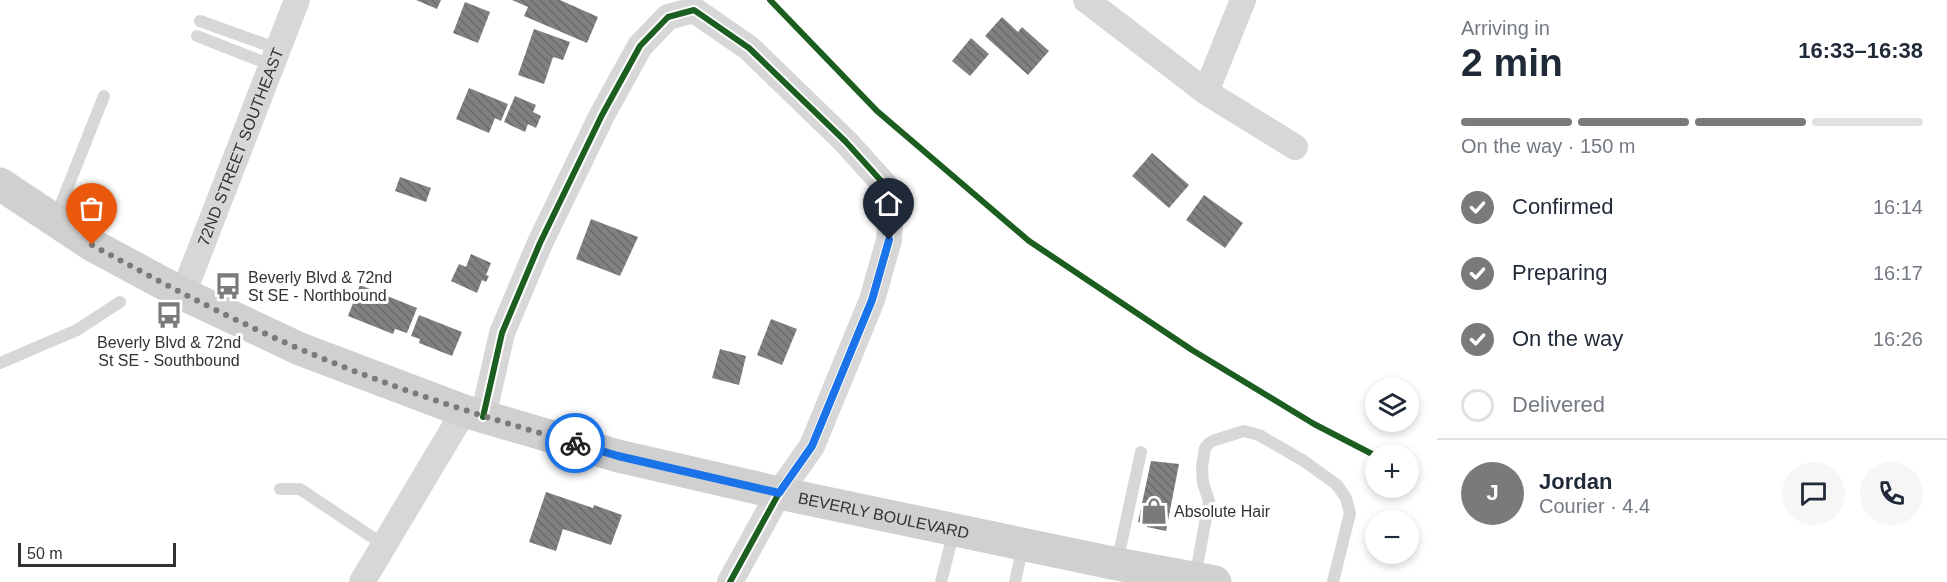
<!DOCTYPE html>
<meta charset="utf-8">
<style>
body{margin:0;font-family:Helvetica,sans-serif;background:#f6f6f7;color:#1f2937;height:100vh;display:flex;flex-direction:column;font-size:22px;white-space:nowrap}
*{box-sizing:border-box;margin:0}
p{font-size:20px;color:#747a83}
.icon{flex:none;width:33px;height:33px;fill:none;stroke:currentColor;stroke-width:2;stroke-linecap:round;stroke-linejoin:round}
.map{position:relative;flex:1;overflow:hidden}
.details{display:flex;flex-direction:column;background:#fff;width:510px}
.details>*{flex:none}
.tools{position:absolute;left:1365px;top:378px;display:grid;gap:12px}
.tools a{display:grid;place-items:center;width:54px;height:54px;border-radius:50%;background:#fff;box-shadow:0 3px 9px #0003;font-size:30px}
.scale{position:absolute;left:18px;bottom:15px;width:158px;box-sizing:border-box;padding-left:6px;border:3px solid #333;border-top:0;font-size:16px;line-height:21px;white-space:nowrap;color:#333;-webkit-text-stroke:4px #fff;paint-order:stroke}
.pin{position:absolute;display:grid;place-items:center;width:51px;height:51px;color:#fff;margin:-62px -26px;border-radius:50% 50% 50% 0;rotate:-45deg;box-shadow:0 0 6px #0007}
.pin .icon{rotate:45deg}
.courier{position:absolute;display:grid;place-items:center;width:60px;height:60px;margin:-30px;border:4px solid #1a73e8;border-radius:50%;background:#fff;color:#222;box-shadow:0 2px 8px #0007}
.headline em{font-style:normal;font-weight:700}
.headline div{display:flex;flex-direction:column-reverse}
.headline{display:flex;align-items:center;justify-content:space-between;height:102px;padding:0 24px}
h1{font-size:39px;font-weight:700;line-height:45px}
.bar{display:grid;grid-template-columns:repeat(4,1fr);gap:9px 6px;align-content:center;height:72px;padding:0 24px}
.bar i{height:8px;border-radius:4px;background:#e0e1e3}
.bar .selected{background:#7a7a7a}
.bar p{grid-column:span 4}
.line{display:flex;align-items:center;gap:15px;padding:0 24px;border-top:2px solid #e0e1e3}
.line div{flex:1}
.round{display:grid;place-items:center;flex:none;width:63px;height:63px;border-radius:32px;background:#f6f6f7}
ol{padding:0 24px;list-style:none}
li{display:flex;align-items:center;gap:18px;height:66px}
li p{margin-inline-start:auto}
li .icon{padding:6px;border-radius:50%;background:#7a7a7a;color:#fff;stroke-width:4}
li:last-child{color:#747a83}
li i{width:33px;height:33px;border:3px solid #e0e1e3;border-radius:50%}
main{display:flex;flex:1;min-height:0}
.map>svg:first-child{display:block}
.building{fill:url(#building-back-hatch)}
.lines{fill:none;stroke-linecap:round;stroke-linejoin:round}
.lane{stroke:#d7d7d7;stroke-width:12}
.street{stroke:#d7d7d7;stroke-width:26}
.secondary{stroke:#d0d0d0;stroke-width:33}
.cycleway-casing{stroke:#fff;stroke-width:10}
.cycleway{stroke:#1b5e20;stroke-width:6}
.done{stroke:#7a7a7a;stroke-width:6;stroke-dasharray:0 10.8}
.route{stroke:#1a73e8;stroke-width:8}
.labels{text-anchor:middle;stroke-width:6;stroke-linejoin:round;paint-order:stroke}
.street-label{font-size:16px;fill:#333;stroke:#fff}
.poi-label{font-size:16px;fill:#333;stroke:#fff;text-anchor:start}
</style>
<main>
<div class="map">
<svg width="1437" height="582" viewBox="0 0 1437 582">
<defs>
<pattern id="building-back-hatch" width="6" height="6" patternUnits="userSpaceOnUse" patternTransform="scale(1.5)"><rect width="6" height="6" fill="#818181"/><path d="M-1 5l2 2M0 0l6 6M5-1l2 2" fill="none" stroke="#6a6a6a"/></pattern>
</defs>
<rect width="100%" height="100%" fill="#fff"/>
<g class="building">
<path d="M416,0H441L437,9Z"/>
<path d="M512,0H560L598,17L587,43L524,16L528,7Z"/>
<path d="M465,2L490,12L478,43L453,33Z"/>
<path d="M1002,17L1018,32L1022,27L1049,51L1028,75L985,36Z"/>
<path d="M534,29L570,42L563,60L553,57L544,84L518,75Z"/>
<path d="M971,38L989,54L970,76L952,61Z"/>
<path d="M469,88L508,104L501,121L495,118L489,133L456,119Z"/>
<path d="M515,96L536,105L533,112L541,116L536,128L528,124L525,132L504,122Z"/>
<path d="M1152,153L1189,185L1169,208L1132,176Z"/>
<path d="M400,177L431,188L426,202L395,191Z"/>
<path d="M1204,195L1243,223L1225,248L1186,220Z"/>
<path d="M591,219L638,237L620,276L576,259Z"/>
<path d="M471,254L491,263L486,275L489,276L486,282L482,280L477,293L451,281L459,264L466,267Z"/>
<path d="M360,285L417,308L407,333L395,329L393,334L348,316Z"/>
<path d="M419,315L462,332L452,356L419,343L420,339L411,336Z"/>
<path d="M771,319L797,329L782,365L757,355Z"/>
<path d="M720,349L746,356L739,385L712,378Z"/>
<path d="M1151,461L1179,464L1166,531L1147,527V524L1138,522Z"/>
<path d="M546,492L593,508L594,505L622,515L611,545L563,529L556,551L529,542Z"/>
</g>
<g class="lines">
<g class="lane">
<path d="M200,21L278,49"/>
<path d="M197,36L271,65"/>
<path d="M55,219L104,96"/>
<path d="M0,363L77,330L120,302"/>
<path d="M280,489H300L384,545"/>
<path d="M1117,563L1141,452"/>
<path d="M1195,578L1209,501L1203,483L1202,468L1205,448L1209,443L1215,440L1244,431L1259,435L1304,461L1337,485L1346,498L1350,513L1333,582"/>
<path d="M941,582L954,531"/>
<path d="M1015,582L1023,545"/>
</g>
<g class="street">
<path d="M1086,0L1206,92L1295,147"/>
<path d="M1206,92L1243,0"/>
<path id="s1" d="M183,294L297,0"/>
<path d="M483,417L502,333L540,243L602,115L640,46L668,17L694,10L749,48L846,142L892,193L889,240L872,300L812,446L779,493L730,582"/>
<path d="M362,582L464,411"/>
</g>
<path class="secondary" id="s2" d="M0,184L92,245L183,294L300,349L464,411L618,456L779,493L1117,564L1215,582"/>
<defs>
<g id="cycleway">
<path d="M770,0L877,111L1029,241L1192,350L1314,424L1376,456"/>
<path d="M483,417L502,333L540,243L602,115L640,46L668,17L694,10L749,48L846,142L892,193L889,240L872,300L812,446L779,493L730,582"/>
</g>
</defs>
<use href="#cycleway" class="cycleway-casing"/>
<use href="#cycleway" class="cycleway"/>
</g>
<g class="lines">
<path class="done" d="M92,245C160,282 228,318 300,349C389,387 482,417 575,443"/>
<path class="route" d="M575,443L618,456L779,493L812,446L872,300L889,240"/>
</g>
<defs>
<symbol id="bus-bare" viewBox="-9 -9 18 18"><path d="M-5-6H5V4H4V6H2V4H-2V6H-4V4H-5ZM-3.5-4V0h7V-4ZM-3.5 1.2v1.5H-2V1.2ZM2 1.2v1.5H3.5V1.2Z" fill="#7a7a7a" stroke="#fff" stroke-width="2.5" paint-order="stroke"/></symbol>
<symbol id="shop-bare" viewBox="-9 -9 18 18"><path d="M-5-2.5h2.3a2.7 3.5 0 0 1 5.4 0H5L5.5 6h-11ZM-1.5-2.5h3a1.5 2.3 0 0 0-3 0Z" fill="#7a7a7a" stroke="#fff" stroke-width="2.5" paint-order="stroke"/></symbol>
</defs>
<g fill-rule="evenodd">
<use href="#bus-bare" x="209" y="267" width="38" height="38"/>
<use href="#bus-bare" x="150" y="296" width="38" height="38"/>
<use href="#shop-bare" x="1135" y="492" width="38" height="38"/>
</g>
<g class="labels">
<g class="street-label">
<text dy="6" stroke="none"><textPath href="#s1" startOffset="158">72ND STREET SOUTHEAST</textPath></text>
<text dy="6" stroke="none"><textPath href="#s2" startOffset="951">BEVERLY BOULEVARD</textPath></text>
</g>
<g class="poi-label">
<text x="248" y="283">Beverly Blvd &amp; 72nd<tspan x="248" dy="18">St SE - Northbound</tspan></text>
<text x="169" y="348" text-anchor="middle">Beverly Blvd &amp; 72nd<tspan x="169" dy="18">St SE - Southbound</tspan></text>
<text x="1174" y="517">Absolute Hair</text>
</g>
</g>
</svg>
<div class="tools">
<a><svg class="icon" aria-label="layers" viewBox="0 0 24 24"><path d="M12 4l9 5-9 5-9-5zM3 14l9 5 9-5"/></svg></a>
<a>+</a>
<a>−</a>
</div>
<div class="scale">50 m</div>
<div class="pin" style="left:92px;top:245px;background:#ea580c"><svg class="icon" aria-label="bag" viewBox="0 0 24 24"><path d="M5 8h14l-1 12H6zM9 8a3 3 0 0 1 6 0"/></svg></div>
<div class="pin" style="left:889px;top:240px;background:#1f2937"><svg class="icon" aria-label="home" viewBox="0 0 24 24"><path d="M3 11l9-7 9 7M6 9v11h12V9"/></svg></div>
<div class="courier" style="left:575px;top:443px"><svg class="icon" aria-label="bike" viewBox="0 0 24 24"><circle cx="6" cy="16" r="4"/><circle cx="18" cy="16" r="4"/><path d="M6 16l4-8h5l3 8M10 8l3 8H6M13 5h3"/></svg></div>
</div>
<section class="details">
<div class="headline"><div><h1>2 min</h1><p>Arriving in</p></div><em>16:33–16:38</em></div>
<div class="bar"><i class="selected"></i><i class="selected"></i><i class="selected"></i><i></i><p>On the way · 150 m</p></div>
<ol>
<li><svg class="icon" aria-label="check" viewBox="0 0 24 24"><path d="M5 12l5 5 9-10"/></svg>Confirmed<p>16:14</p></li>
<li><svg class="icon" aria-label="check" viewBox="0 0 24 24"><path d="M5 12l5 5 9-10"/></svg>Preparing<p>16:17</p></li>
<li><svg class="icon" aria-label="check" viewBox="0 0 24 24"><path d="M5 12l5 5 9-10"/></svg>On the way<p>16:26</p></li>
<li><i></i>Delivered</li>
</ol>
<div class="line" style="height:108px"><b class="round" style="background:#7a7a7a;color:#fff">J</b><div><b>Jordan</b><p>Courier · 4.4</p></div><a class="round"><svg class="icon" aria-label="chat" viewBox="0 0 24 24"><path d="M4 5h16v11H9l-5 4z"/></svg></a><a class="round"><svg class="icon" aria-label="phone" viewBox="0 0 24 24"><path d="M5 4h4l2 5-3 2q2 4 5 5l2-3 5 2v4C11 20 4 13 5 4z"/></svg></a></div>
</section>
</main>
